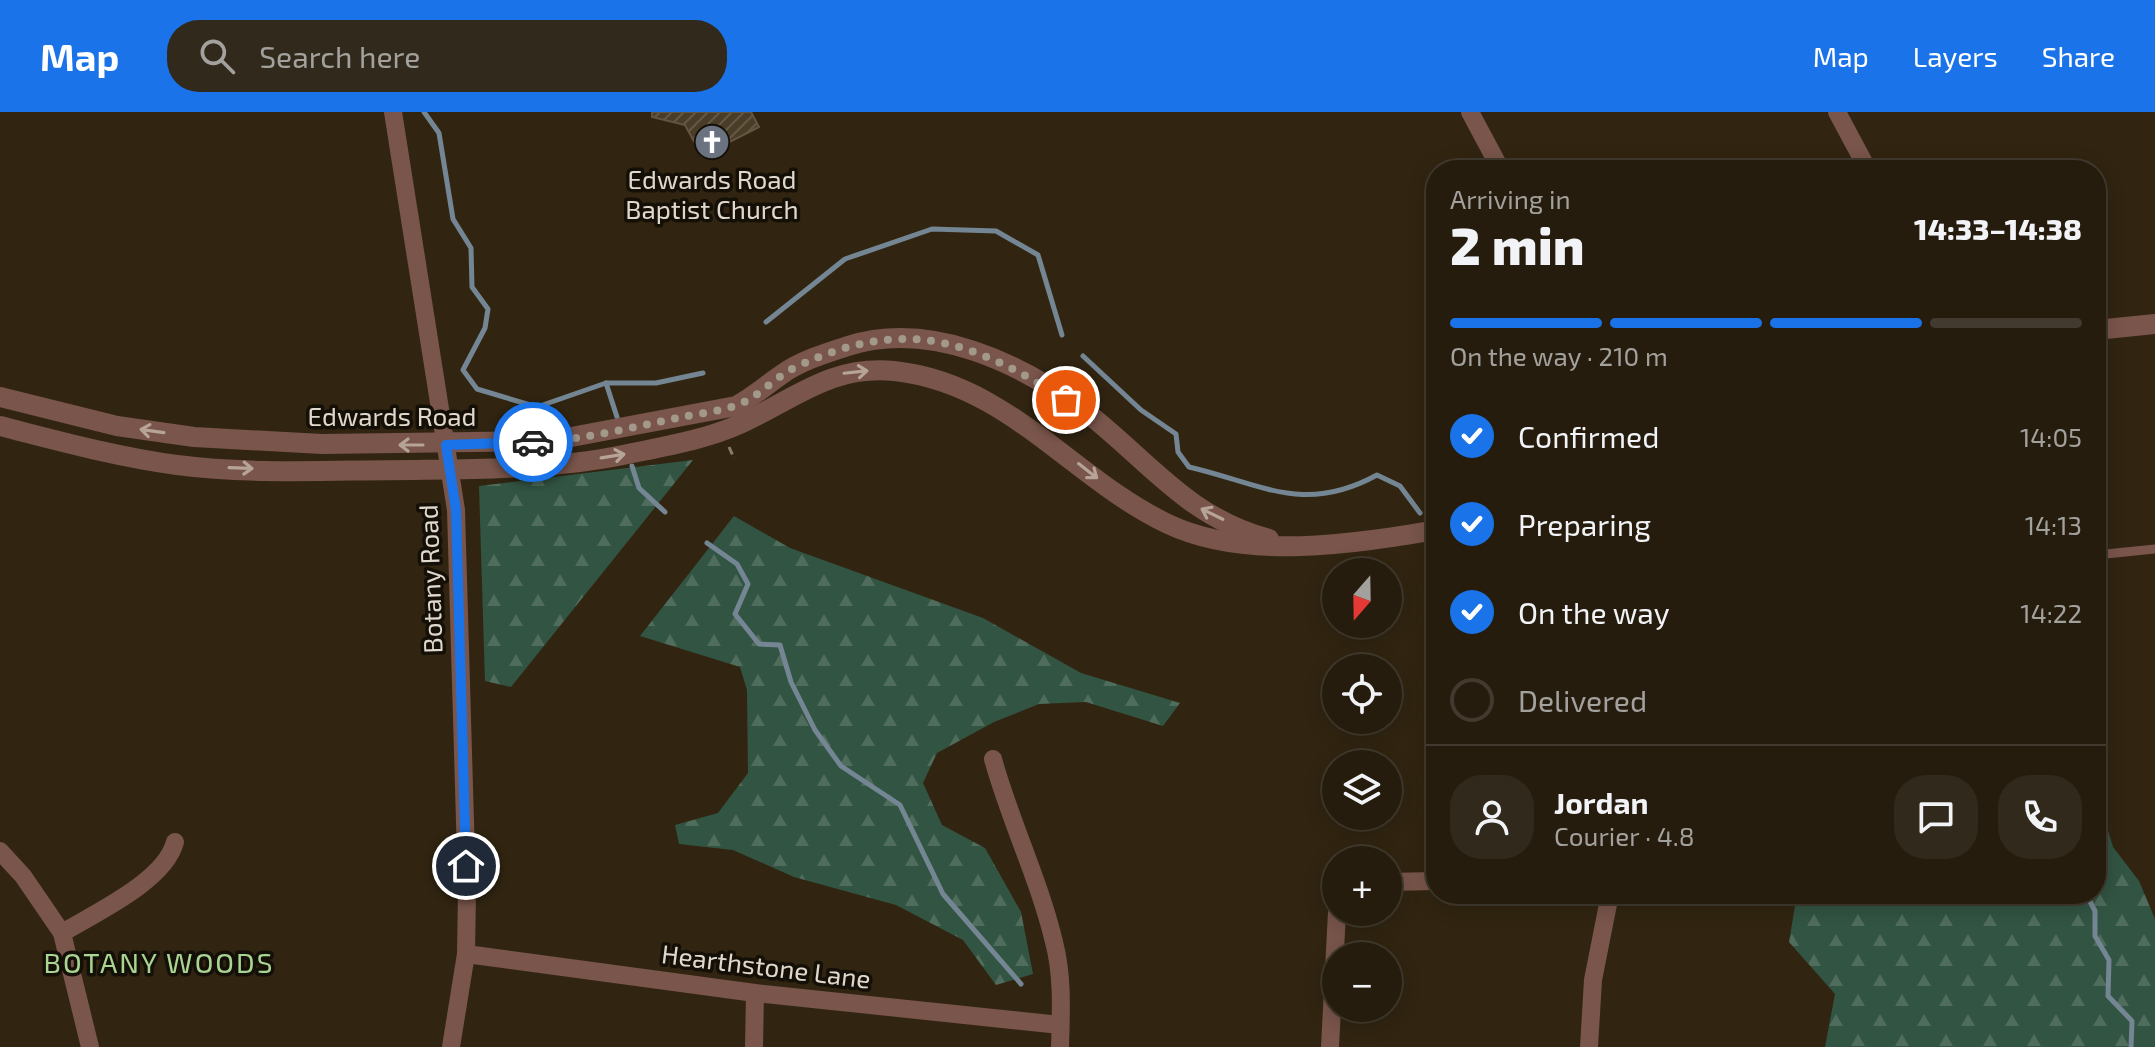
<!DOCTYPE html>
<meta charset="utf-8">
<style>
body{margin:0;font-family:"Exo 2",sans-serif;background:#31291b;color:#f1f3f6;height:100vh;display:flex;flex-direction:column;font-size:30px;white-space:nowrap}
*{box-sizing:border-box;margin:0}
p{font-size:26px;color:#a3a19d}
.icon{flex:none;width:44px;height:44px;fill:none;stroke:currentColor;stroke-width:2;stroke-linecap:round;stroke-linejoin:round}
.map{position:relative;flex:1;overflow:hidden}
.side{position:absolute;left:1426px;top:48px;width:680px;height:744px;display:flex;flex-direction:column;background:#251c0d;border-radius:32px;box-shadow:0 4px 20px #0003,0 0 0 2px #423a2e}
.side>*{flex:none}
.needle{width:52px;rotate:200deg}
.tools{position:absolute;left:1322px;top:446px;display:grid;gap:16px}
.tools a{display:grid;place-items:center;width:80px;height:80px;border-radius:50%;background:#251c0d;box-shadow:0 4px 20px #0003,0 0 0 2px #423a2e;font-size:40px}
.pin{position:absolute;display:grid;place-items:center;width:68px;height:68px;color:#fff;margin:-34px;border:4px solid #fff;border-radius:50%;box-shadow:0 2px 8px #0007}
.courier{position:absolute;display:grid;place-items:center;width:80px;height:80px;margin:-40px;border:6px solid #1a73e8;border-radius:50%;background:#fff;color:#222;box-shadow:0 2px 10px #0007}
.headline em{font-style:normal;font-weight:800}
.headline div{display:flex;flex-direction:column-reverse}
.headline{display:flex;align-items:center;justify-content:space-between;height:136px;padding:0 24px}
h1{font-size:52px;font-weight:800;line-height:60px}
.bar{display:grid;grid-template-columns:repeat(4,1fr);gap:12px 8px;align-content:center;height:96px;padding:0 24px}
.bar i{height:10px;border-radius:6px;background:#423a2e}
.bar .selected{background:#1a73e8}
.bar p{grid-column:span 4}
.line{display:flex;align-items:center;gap:20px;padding:0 24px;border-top:2px solid #423a2e}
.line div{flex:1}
.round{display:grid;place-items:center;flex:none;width:84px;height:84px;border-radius:32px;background:#31291b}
ol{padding:0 24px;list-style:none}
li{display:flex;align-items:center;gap:24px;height:88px}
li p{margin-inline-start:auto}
li .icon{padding:8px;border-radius:50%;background:#1a73e8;color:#fff;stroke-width:4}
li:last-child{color:#a3a19d}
li i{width:44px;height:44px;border:4px solid #423a2e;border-radius:50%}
header{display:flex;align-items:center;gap:48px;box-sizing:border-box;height:112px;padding:0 40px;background:#1a73e8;color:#fff}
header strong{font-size:38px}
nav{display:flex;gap:44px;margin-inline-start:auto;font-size:28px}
.search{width:560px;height:72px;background:#31291b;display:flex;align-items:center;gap:20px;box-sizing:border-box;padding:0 28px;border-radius:32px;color:#a3a19d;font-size:30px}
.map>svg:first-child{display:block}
.forest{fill:url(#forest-firs)}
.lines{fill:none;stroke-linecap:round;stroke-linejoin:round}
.stream{stroke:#748693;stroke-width:5}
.building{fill:url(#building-hatch);stroke:#635540;stroke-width:2}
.path{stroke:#877d6d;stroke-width:3;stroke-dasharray:8 4;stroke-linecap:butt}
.service{stroke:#79554b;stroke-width:9}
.minor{stroke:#79554b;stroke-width:18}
.tertiary{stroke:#79554b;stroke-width:20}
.oneway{stroke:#b7a498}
.done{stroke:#a3998b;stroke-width:8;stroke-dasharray:0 14.4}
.route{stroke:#1a73e8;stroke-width:10}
.labels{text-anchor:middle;stroke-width:7;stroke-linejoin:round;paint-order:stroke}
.poi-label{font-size:26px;fill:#e0d8cc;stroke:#140f07}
.street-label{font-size:26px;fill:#e0d8cc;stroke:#140f07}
.neighbourhood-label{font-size:28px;letter-spacing:2px;fill:#a9d492;stroke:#140f07}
</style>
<header>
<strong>Map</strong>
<div class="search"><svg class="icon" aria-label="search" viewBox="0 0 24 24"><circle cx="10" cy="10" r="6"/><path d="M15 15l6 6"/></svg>Search here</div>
<nav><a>Map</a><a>Layers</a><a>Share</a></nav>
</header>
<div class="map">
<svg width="2155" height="935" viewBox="0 0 2155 935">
<defs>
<pattern id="forest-firs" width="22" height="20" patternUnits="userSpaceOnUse" patternTransform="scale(2)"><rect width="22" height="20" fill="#325442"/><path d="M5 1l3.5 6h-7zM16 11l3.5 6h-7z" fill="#4f6c5c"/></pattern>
<pattern id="building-hatch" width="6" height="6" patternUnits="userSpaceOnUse" patternTransform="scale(2)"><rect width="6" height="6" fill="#493d28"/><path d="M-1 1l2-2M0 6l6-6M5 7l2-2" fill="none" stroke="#635846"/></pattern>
</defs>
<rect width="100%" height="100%" fill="#312511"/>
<g class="forest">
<path d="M693,348L511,575L485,569L479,374Z"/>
<path d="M734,404L790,436L983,506L1081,561L1180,591L1163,614L1086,590L1039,592L994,610L937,641L923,671L942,713L985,736L1021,800L1033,862L996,873L963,828L896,793L794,765L733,738L679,732L675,713L718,701L748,661L747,578L740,555L640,524Z"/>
<path d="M2096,680L2113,735L2139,769L2155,807V935H1825L1835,882L1789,830L1797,782H2096Z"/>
</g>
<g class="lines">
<g class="stream">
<path d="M424,0L439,21L453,107L471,136L472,175L488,197L485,216L463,258L477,277L537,295L606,271H656L703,261"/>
<path d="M766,210L845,147L932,117L996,119L1038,143L1062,223"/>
<path d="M1083,244L1141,298L1176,322L1178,340L1189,355C1262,372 1304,403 1377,363L1400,374L1420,401"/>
<path d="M606,271L617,305"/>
<path d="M632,354L639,376L665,400"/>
<path d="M707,431L737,452L748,472L735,502L759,532L780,533L791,570L815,618L841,654L900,693L943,782L1021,872"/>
<path d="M2086,782L2095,799V824L2109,848L2108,884L2132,909L2131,935"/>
</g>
</g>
<path class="building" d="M652,0H751L759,15L702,44L685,13L652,5Z"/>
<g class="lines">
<path class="path" d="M729,335L734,346"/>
<path class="service" d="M2096,443L2155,437"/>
<g class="minor">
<path d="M393,0L456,398L467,779L466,842L451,935"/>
<path d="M1470,0L1501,58"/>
<path d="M1837,0L1868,58"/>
<path d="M993,647C1010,709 1039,767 1054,830C1063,864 1061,900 1060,935"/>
<path d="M0,739L23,764L62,821L90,935"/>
<path d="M1388,770L1436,769"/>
<path d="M62,821C95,801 165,769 175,730"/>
<path d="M466,842L755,881L1060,913"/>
<path d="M754,935L755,881"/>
<path d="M1330,935L1337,800"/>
<path d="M1589,935L1593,868L1610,782"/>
</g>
<g class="tertiary">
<path d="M2096,218L2155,212"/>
<path d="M0,285L117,314L194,325L322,332L550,329L736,294C753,285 765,274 781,263C800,249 826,241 848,234C931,208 1021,251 1086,300C1149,349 1187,405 1269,427"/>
<path d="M0,314C59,329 117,345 177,353C254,363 334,358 412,358C481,357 555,357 623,343C661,335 705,328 740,312C795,287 830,253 894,259C1008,271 1071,366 1168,412C1246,449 1354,432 1436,418"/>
</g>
</g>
<defs><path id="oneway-shaft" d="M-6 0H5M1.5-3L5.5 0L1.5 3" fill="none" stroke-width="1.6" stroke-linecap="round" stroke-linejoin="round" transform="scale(2)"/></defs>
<g class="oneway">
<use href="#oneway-shaft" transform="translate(856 260) rotate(-6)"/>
<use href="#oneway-shaft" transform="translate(152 319) rotate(-172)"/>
<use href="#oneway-shaft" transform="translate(411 333) rotate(-180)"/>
<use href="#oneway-shaft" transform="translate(613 344) rotate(-9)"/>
<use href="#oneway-shaft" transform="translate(241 356) rotate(2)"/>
<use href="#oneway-shaft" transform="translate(1088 359) rotate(38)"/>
<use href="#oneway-shaft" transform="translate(1212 402) rotate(-154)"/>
</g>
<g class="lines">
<path class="done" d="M533,330C581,328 630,316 677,306C696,302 718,300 737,293C760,285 775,264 798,254C905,204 971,228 1066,288"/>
<path class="route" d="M466,754L456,398L446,333L533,330"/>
</g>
<defs>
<symbol id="church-disc" viewBox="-11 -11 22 22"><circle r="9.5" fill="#6b7280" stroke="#140f07"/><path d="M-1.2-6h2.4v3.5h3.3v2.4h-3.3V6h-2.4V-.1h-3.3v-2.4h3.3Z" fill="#fff"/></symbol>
</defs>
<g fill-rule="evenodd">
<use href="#church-disc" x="692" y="10" width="40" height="40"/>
</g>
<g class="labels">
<g class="poi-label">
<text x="712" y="77">Edwards Road<tspan x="712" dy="30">Baptist Church</tspan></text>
</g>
<g class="street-label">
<text x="392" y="314">Edwards Road</text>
<text transform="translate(431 467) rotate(-92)" y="9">Botany Road</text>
<text transform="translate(766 855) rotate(7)" y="9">Hearthstone Lane</text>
</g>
<g class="neighbourhood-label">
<text x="159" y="861">BOTANY WOODS</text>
</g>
</g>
</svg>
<div class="tools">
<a><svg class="needle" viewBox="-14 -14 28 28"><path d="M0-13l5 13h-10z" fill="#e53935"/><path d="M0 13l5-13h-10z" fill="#a3a19d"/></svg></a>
<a><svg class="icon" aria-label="locate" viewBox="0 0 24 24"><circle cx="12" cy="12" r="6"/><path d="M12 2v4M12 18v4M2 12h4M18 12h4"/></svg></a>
<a><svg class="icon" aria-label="layers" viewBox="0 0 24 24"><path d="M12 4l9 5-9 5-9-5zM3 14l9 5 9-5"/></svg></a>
<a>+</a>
<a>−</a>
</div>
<div class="pin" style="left:1066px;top:288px;background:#ea580c"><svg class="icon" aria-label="bag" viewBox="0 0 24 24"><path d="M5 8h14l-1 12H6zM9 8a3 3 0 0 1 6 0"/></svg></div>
<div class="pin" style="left:466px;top:754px;background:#1f2937"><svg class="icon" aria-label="home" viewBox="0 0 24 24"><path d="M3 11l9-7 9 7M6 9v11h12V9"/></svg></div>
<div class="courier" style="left:533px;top:330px"><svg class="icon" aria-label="car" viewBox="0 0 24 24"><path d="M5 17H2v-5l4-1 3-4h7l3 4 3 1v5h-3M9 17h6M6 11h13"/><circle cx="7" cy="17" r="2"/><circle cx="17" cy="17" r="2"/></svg></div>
<section class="side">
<div class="headline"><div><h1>2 min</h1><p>Arriving in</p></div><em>14:33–14:38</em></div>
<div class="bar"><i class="selected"></i><i class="selected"></i><i class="selected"></i><i></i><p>On the way · 210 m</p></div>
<ol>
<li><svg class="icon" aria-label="check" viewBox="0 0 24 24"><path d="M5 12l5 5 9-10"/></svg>Confirmed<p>14:05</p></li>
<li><svg class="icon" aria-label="check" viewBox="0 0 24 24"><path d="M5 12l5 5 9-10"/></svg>Preparing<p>14:13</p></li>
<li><svg class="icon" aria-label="check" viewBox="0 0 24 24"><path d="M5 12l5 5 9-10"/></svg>On the way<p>14:22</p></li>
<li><i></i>Delivered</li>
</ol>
<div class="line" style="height:144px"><a class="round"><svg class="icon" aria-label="person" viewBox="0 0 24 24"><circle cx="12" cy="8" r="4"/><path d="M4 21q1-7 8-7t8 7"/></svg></a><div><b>Jordan</b><p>Courier · 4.8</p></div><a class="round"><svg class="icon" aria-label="chat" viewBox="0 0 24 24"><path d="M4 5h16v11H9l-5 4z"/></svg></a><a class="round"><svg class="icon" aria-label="phone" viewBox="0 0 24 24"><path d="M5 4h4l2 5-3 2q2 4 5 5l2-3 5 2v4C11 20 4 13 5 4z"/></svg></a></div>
</section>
</div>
